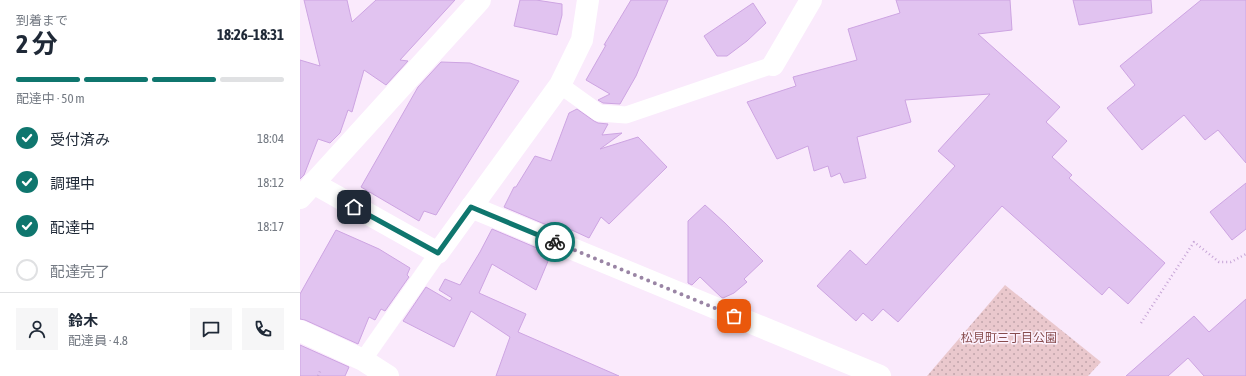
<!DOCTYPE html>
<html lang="ja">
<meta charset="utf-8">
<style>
body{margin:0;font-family:"Asap Condensed","Noto Sans JP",sans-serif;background:#f6f6f7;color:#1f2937;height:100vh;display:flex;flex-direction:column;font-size:15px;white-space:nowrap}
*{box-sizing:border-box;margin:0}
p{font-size:13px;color:#747a83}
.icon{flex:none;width:22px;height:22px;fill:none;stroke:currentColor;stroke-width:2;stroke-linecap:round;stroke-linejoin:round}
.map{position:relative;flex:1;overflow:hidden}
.panel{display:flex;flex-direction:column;background:#fff;width:300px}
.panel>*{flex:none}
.pin{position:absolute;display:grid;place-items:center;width:34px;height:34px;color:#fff;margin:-17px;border-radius:8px;box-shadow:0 2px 6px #0006}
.courier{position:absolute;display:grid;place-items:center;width:40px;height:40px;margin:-20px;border:3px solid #0f766e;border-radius:50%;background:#fff;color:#222;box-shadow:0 1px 5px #0007}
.summary em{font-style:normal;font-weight:700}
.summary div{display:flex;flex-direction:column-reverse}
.summary{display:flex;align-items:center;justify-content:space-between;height:68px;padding:0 16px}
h1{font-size:26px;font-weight:700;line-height:30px}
.bar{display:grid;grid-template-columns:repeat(4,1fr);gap:6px 4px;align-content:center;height:48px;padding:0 16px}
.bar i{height:5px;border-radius:3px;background:#e0e1e3}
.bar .active{background:#0f766e}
.bar p{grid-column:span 4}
.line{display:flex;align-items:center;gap:10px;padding:0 16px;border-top:1px solid #e0e1e3}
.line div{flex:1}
.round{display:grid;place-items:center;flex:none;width:42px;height:42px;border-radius:0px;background:#f6f6f7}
ol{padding:0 16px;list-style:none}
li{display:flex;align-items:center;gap:12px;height:44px}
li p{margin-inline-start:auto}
li .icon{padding:4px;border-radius:50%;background:#0f766e;color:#fff;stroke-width:4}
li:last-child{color:#747a83}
li i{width:22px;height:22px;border:2px solid #e0e1e3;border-radius:50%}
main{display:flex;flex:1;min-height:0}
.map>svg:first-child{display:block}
.grass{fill:url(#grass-dots)}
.building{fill:#e1c3f0;stroke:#cda4e2}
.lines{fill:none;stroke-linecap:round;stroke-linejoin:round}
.path{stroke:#c6a5d6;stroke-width:2.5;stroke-dasharray:1 3;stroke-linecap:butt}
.service{stroke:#fff;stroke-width:17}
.minor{stroke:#fff;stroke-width:22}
.done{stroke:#9a85a5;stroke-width:4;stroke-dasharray:0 7.2}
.route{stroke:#0f766e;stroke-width:5}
.labels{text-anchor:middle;stroke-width:3;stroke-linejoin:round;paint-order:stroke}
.park-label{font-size:12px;fill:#874c4d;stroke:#fdf1fe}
</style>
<main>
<section class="panel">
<div class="summary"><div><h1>2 分</h1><p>到着まで</p></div><em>18:26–18:31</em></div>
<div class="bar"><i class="active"></i><i class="active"></i><i class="active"></i><i></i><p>配達中 · 50 m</p></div>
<ol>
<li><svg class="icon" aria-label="check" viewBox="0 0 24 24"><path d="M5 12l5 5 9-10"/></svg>受付済み<p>18:04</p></li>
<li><svg class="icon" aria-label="check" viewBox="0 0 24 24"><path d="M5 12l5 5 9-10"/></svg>調理中<p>18:12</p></li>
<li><svg class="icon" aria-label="check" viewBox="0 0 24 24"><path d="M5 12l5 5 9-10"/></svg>配達中<p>18:17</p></li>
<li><i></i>配達完了</li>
</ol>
<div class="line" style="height:72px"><a class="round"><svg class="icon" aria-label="person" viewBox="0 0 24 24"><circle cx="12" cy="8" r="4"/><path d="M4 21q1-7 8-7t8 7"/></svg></a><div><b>鈴木</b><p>配達員 · 4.8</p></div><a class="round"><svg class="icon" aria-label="chat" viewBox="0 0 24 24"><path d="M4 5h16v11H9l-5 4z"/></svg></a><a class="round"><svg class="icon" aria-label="phone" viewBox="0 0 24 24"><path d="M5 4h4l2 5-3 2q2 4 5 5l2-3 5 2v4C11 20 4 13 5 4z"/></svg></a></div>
</section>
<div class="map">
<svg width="946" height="376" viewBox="0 0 946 376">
<defs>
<pattern id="grass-dots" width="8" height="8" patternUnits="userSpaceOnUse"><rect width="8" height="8" fill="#eac8cd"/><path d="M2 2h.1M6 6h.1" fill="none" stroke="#c1a5ab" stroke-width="1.8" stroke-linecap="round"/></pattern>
</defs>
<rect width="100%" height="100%" fill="#faeafc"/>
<path class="grass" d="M705,285L801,362L788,376H627Z"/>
<g class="building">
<path d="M4,0H47L52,22L76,0H155L100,60L108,61L86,85L64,70L52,112L48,110L40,133L30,143L18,139L4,175L0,179V60L20,66Z"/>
<path d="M220,0H236L262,4V15L257,35L214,26Z"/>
<path d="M331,0H368L336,76L320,104L303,103L298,100L310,94L286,80L306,45H304Z"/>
<path d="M596,0H710L712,30L678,34L760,107L746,122L767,141L752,157L772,175L769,178L865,263L828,304L809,287L802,295L702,206L598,322L583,309L572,321L563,313L556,321L517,286L550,250L566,265L655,166L638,151L690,94L605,100L611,122L557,137L566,178L544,183L540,173L531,177L528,166L514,171L508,146L477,159L447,102L496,86L493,77L557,60L548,29L600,13Z"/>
<path d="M773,0H851L852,13L779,25Z"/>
<path d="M901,0H946V163L918,130L905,140L884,115L842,150L807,108L835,85L820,66Z"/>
<path d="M453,3L466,23L447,41L427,56H417L404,36Z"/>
<path d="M141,62L170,63L219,81L136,215L124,211L119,221L61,187L118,87Z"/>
<path d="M277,109L294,121L298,123L308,124L302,135L322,133L300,149L338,137L367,167L309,224L301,217L289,238L263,226L261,231L204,207L214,187H216L235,156L251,161L269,113Z"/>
<path d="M946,183V229L932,240L910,212Z"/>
<path d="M405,205L425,223L463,261L444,279L447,282L434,293L423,298L421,297L400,277L392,285L388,283V221Z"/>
<path d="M192,229L251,254L236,290L192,264L179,293L226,314L218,332L319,376H196L210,337L171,311L154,347L103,321L126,287L150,301L152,298L139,290L145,279L160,285L180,252Z"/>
<path d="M36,230L79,249L110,268L107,275L109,277L85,311L81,309L75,320L69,317L58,344L5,320L0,319V294Z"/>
<path d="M946,299V376H904L888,358L868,376H826L894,316L909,332Z"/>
<path d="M0,345L49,367L45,376H0Z"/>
</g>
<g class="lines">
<g class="path">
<path d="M841,323L894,242L919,262H931L946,254"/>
<path d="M18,376L21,369"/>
</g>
<g class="service">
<path d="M260,85L299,113L326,115L473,65"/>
<path d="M63,360L138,253"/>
</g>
<g class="minor">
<path d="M473,65L511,0"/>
<path d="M13,183L138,253L260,85L282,40L288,0"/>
<path d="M0,198L180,0"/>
<path d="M171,207L580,376"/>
<path d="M0,331L63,360L88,376"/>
</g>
</g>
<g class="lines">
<path class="done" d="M255,242L434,316"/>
<path class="route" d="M54,207L138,253L171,207L255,242"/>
</g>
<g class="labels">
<g class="park-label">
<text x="709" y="342">松見町三丁目公園</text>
</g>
</g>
</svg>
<div class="pin" style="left:434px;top:316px;background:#ea580c"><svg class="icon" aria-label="bag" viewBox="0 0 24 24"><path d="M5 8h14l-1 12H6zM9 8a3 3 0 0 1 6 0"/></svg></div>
<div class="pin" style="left:54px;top:207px;background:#1f2937"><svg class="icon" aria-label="home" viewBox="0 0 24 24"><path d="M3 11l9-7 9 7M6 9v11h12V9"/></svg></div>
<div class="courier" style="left:255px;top:242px"><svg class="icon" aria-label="bike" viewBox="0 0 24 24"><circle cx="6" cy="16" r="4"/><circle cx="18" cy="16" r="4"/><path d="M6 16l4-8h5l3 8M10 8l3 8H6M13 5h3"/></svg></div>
</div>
</main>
